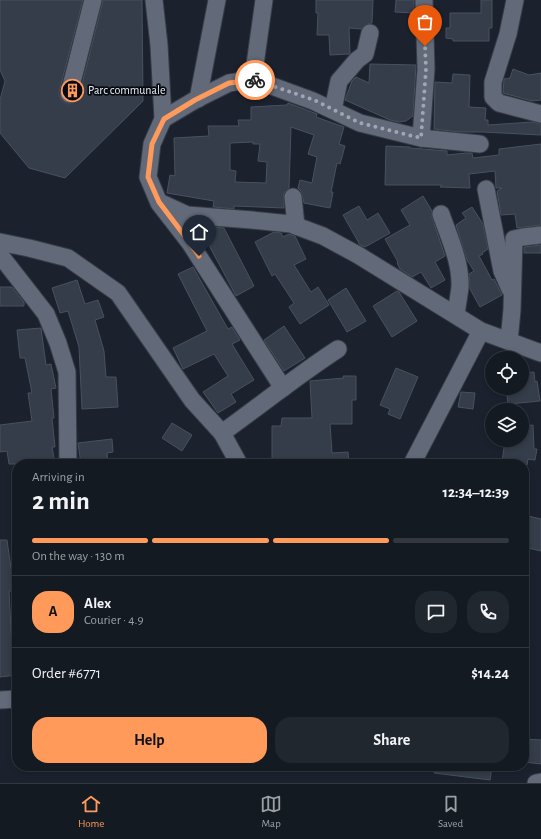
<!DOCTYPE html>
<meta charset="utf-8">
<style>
body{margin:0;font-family:"Alegreya Sans",sans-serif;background:#21272f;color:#f1f3f6;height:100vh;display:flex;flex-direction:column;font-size:15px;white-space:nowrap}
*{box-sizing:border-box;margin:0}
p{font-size:13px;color:#9da1a5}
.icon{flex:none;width:22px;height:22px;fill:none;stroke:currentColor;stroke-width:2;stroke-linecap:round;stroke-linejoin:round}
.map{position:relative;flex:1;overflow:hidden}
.sheet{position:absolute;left:12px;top:459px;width:517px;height:312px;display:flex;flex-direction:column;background:#141a22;border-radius:16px;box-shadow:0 2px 6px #0003,0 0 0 1px #333840}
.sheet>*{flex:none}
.controls{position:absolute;left:485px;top:351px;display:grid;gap:8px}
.controls a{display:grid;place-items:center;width:44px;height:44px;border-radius:50%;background:#141a22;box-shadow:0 2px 6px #0003,0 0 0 1px #333840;font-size:20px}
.pin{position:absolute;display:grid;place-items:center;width:34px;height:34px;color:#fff;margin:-41px -17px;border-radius:50% 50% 50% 0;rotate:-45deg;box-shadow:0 0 4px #0007}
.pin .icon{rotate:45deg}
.courier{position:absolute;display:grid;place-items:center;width:40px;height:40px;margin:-20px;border:3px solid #ff9a5b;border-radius:50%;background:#fff;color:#222;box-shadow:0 1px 5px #0007}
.summary em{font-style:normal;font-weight:600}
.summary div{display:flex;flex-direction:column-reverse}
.summary{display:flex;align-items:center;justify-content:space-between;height:68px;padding:0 20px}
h1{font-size:26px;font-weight:600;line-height:30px}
.bar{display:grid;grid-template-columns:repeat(4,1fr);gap:6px 4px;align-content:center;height:48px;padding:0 20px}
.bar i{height:5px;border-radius:3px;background:#333840}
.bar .on{background:#ff9a5b}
.bar p{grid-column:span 4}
.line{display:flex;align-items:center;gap:10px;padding:0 20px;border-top:1px solid #333840}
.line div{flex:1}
.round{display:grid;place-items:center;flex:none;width:42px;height:42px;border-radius:16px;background:#21272f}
.button{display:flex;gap:8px;margin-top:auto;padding:8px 20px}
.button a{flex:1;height:46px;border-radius:16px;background:#ff9a5b;color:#111;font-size:16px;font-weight:600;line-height:46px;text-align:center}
.button a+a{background:#21272f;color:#f1f3f6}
.tabs{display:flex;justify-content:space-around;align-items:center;height:56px;border-top:1px solid #333840;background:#141a22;font-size:11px;color:#9da1a5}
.tabs a{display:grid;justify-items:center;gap:2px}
.tabs .on{color:#ff9a5b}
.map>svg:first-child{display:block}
.building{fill:#353d4a;stroke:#49515f;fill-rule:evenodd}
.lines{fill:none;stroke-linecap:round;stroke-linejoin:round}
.minor-casing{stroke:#383d48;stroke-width:19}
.minor{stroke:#626a79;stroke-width:17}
.done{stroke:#a1a7b1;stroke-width:4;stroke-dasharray:0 7.2}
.route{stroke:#ff9a5b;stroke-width:5}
.labels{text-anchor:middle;stroke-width:3.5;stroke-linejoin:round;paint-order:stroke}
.poi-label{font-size:12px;fill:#e9eff7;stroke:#080b11;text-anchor:start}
</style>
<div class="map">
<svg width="541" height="783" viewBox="0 0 541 783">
<rect width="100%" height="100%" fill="#1b222e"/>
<g class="building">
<path d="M0,0H83L59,92V96L62,101L67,104L72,103L76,101L79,96L103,0H142L143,101L65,178L29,168L0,133V100L5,81L0,70Z"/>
<path d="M316,0H373L372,23L367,24L361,29L349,28L350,53L349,54L330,55L329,35H317L318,13H316Z"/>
<path d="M396,0H414V13L395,12Z"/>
<path d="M481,0H492V28H489V41H453V39L446,38V28H450V13H481Z"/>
<path d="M370,64L416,65L413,116L406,121L399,122L390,120L345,100L352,81L356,77L369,83Z"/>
<path d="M513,69L529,75L541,73V100L532,101L503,93L504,79L510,78Z"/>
<path d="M453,74L470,75L469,107L486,108L485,120H488V125L532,122L541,124V135L483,132H459L434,129L435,82L452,83Z"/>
<path d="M288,103L317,114L316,117L344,127L339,144L345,146L340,164L337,163L331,192H333L330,208L304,203L301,191L298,188L300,180L312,183L317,157L308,154L314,135L291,127L289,188L284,193V208L234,206V209L213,207L214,201L167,193L170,175L175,176L174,138L209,136L208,126H239L238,120H251V107L287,105ZM253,142V144H260L258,161L267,162L266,183L235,182L236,171L230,170V143Z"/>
<path d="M541,144V225L517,228L515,214L501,215L497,191L502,188H496L495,171L469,174L470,188L440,187L442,185H385L386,146L410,147V148L447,151V155L466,153H472L473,158L499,155V149Z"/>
<path d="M423,196L432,211V217L445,256L435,262L445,280L431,288L421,272L412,277L400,269L397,263L398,262L385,239L410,225L401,210Z"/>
<path d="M359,206L367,220L378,213L390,233L365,247L360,245L343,215Z"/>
<path d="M472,207L483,224L488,249L482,253L483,254L479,256L492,280L494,279L502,295L480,307L470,289L469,274L474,271L467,260L456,225L466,218L462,213Z"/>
<path d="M215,227L224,228L254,286L236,296L203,234Z"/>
<path d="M274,232L281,233L283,237L289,234L295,236L306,259L294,265L311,292L318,287L329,305L300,324L289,307L294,303L275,274L272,276L255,242Z"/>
<path d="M541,245V253H524V247Z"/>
<path d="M193,267L228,329L232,327L240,340L232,344L254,380L231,394L236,402L218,413L203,392L228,376L214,354L183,369L173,348L207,331L178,274Z"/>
<path d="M77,280L85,304L98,300L104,317L95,320L104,351L106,377H116L118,407L82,409L79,347L68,311L60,313L52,288Z"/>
<path d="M0,287H12L24,302V306H0Z"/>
<path d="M346,288L366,321L347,332L328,300Z"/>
<path d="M397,291L399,292L417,321L392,337L373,306Z"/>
<path d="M284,326L305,358L284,371L264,340Z"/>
<path d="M41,328L46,365L51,364L56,388L51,389L54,418H52L55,447H52L55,464H9L7,451L0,452V425L32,421L28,393H32L25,358H20L17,330Z"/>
<path d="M396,368L418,377L400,419L388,414L390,409L380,405Z"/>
<path d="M534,372L535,382L537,381L540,401L508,404L506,388H522V373Z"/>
<path d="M343,376H356V400H352V424H330L332,453L348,452L349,464H272V426H281L282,418H312L310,381L344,378Z"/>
<path d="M461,392L475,393L473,409L458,407Z"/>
<path d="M172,423L192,435L182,451L162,438Z"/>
<path d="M533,425L534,449H537L535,460L528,459L527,465L502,462L505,440H522V426Z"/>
<path d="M112,439L113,452L107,453L108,464H81L78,443Z"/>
<path d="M524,515L541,519V551L524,547Z"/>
<path d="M0,540H7L11,568H12L13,591H9L12,649H14L17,672V675L0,677Z"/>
<path d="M524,739L541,740V764L524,762Z"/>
<path d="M435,766H492L490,780L434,773Z"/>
</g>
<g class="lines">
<defs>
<g id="minor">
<path d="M154,0L159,45L163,119L152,144L148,177L159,203L190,243L283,388"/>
<path d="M515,0L508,34L493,82V97L499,103L541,114"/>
<path d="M253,79L264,0"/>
<path d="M69,94L93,0"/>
<path d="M198,99L217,0"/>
<path d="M333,110L339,81L357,60L365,54L370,33"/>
<path d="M163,119L195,100L229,83L253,79L313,101L360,123L421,138L426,69L424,0"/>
<path d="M421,138L480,144"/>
<path d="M486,189L502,271L510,289"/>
<path d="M293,197L296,226"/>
<path d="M161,203L187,215L252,220L291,224L323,236L358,255L481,331L541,353"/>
<path d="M441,214C449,237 461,262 460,287C459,296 457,306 456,315"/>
<path d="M0,242L29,248L68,258L118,293L192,400L222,433C261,405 298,375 338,349"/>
<path d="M0,255L46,314L58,343L67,372L68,464"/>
<path d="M509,341L512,310L514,239L523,237L541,235"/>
<path d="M222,433L239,464"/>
<path d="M412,464L481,331"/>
<path d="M0,700L17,699"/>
<path d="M536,783L541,782"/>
</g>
</defs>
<use href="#minor" class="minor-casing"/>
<use href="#minor" class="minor"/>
</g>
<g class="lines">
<path class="done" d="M255,80L314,100L360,123L421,138L426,69L425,46"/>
<path class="route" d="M199,256L190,243L159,202L148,177L152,144L164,119L195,100L229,83L255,80"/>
</g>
<defs>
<symbol id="building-ring" viewBox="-11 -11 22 22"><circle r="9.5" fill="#080b11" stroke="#ff9a5b" stroke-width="1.5"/><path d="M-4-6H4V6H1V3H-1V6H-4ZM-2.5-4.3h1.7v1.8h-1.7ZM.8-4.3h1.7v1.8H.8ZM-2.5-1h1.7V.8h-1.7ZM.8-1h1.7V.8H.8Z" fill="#ff9a5b"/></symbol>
</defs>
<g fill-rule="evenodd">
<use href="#building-ring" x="60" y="78" width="25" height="25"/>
</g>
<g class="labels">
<g class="poi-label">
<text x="88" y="94">Parc communale</text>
</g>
</g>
</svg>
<div class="controls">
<a><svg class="icon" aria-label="locate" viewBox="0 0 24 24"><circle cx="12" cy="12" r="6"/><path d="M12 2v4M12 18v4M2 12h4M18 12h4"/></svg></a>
<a><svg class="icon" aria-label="layers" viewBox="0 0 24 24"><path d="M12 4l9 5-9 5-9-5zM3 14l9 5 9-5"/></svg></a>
</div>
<div class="pin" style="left:425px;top:46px;background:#ea580c"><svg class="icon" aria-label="bag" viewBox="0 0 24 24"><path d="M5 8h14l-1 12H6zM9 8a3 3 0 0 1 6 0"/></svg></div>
<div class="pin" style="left:199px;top:256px;background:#1f2937"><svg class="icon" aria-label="home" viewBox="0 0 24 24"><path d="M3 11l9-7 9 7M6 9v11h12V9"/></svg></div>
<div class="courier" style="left:255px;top:80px"><svg class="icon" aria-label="bike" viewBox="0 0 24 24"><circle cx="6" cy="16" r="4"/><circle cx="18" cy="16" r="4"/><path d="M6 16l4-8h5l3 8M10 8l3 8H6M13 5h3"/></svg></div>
<section class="sheet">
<div class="summary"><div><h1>2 min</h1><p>Arriving in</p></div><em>12:34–12:39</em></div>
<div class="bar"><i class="on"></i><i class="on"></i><i class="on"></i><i></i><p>On the way · 130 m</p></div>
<div class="line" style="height:72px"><b class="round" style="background:#ff9a5b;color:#111">A</b><div><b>Alex</b><p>Courier · 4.9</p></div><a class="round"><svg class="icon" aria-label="chat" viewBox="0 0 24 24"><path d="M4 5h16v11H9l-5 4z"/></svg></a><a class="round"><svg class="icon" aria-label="phone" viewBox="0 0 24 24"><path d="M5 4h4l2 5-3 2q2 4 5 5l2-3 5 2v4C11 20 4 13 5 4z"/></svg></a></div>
<div class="line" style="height:52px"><div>Order #6771</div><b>$14.24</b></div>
<div class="button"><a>Help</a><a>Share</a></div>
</section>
</div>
<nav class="tabs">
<a class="on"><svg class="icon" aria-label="home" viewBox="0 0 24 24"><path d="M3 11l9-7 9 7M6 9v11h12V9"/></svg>Home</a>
<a><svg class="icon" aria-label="map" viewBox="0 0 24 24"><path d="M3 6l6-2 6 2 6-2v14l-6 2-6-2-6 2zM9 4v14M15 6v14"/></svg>Map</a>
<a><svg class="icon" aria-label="saved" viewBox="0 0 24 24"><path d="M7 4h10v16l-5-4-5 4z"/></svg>Saved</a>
</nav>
